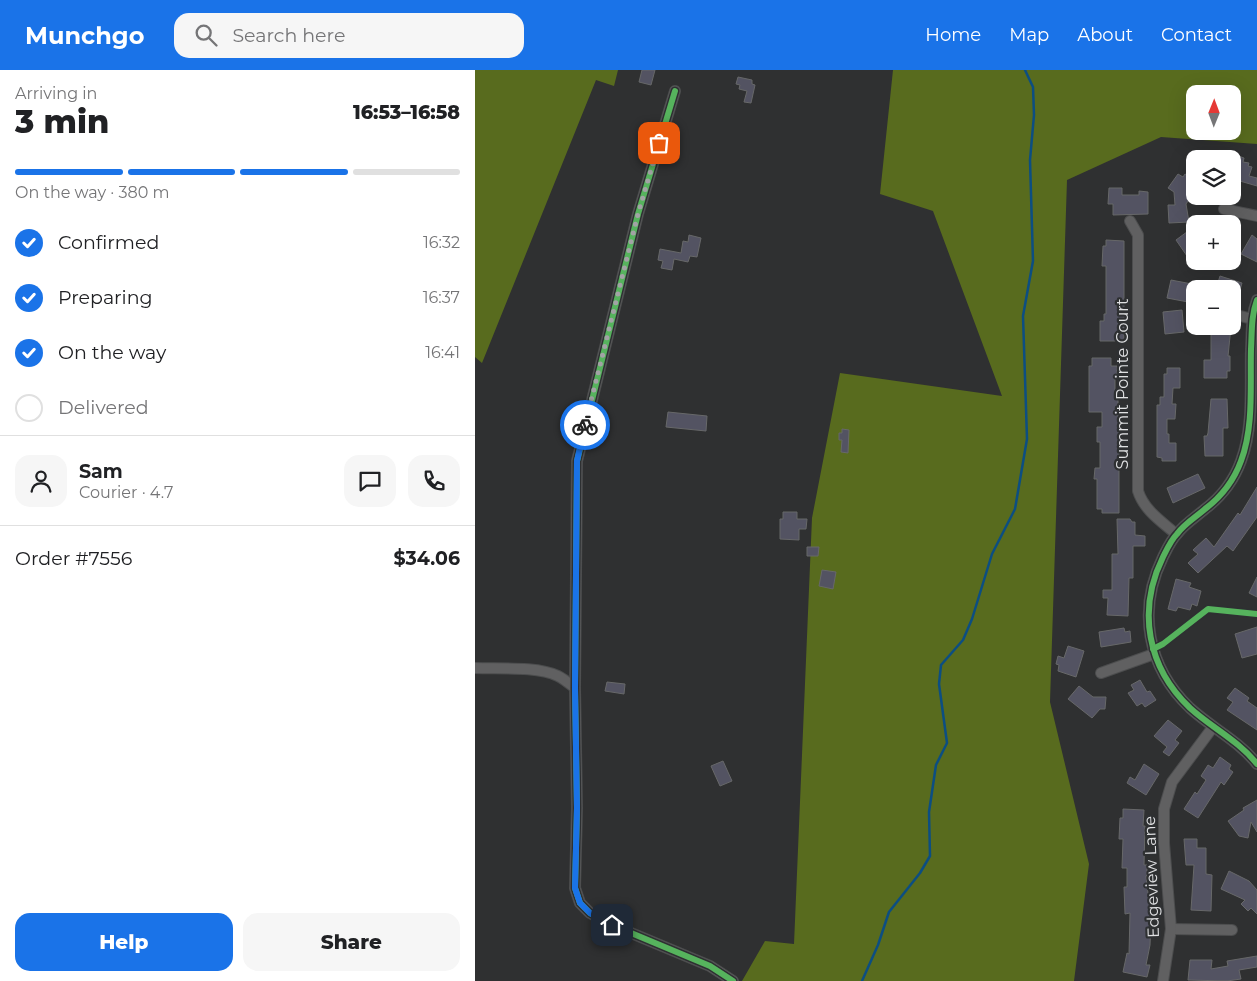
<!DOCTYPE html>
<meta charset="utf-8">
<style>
body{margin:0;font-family:Montserrat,sans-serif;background:#f6f6f6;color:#202124;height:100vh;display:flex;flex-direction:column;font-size:19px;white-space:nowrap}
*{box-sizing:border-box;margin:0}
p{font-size:16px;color:#757577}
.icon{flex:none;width:28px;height:28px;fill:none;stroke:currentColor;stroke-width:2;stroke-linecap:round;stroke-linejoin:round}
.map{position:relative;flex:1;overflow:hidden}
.panel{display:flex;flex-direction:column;background:#fff;width:475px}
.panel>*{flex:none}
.needle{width:32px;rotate:1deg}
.buttons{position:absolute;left:711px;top:15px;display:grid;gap:10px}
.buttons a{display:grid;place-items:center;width:55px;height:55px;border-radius:10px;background:#fff;box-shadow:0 5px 20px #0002;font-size:25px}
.pin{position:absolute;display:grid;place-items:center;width:42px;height:42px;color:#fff;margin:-21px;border-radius:10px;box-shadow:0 2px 8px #0006}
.courier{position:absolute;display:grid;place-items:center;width:50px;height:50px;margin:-25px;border:4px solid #1a73e8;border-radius:50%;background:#fff;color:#222;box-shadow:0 1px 6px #0007}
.summary em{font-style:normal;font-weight:800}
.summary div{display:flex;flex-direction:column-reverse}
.summary{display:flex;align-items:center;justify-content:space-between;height:85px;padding:0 15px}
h1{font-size:32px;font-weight:800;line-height:38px}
.bar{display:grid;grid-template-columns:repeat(4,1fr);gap:8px 5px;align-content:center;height:60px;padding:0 15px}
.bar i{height:6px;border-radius:4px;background:#e0e0e0}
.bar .active{background:#1a73e8}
.bar p{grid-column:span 4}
.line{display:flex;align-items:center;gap:12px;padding:0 15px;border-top:1px solid #e0e0e0}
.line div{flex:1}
.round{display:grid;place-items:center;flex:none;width:52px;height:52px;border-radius:15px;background:#f6f6f6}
ol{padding:0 15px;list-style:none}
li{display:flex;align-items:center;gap:15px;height:55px}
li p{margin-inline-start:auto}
li .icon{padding:5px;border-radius:50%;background:#1a73e8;color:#fff;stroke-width:4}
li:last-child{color:#757577}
li i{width:28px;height:28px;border:2px solid #e0e0e0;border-radius:50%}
.primary-button{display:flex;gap:10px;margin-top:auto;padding:10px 15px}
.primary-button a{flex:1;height:58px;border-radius:15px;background:#1a73e8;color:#fff;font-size:20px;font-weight:800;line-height:58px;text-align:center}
.primary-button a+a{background:#f6f6f6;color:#202124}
header{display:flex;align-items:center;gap:30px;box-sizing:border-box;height:70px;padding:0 25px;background:#1a73e8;color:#fff}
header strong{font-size:24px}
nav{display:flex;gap:28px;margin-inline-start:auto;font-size:18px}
.search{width:350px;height:45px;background:#f6f6f6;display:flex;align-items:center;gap:12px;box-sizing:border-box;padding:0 18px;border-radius:15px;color:#757577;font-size:19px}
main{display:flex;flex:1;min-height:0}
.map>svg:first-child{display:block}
.forest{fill:#586b1e;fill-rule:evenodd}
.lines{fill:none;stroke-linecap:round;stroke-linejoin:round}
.stream{stroke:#0c4e82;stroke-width:2.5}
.building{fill:#535362;stroke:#676869}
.minor-casing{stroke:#4c4d4e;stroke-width:12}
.minor{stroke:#606061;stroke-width:10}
.cycleway-casing{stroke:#2e3032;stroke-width:9}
.cycleway{stroke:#56b35d;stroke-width:6}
.done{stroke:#a2a3a5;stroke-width:5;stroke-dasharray:0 9}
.route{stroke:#1a73e8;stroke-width:6}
.labels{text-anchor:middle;stroke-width:4.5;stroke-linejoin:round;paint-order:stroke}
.street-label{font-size:16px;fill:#e0e1e3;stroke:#2e3032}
</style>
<header>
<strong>Munchgo</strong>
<div class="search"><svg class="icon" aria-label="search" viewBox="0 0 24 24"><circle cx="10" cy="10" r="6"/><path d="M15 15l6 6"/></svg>Search here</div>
<nav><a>Home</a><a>Map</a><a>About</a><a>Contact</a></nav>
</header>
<main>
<section class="panel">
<div class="summary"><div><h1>3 min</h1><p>Arriving in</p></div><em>16:53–16:58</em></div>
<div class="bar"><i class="active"></i><i class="active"></i><i class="active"></i><i></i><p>On the way · 380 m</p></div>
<ol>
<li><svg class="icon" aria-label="check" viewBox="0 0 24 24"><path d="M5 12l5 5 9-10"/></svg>Confirmed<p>16:32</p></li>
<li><svg class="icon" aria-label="check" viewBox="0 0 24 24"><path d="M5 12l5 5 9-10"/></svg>Preparing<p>16:37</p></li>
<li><svg class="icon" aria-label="check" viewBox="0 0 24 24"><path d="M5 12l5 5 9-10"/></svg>On the way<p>16:41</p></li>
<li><i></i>Delivered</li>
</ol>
<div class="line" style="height:90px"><a class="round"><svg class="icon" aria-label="person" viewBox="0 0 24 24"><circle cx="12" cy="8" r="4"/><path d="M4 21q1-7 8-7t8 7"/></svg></a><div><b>Sam</b><p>Courier · 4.7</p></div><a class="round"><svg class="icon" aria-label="chat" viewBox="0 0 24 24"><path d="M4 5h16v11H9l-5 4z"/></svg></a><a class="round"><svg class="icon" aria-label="phone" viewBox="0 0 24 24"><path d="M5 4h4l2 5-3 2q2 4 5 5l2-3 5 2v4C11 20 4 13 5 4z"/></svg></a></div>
<div class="line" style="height:65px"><div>Order #7556</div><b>$34.06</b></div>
<div class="primary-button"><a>Help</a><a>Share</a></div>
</section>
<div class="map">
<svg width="782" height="911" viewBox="0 0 782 911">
<rect width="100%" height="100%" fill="#2f3031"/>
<g class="forest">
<path d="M0,0H143L139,16L121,10L7,293L0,287Z"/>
<path d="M418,0H782V74L686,67L592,110L575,632L614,794L599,911H267L290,871L319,874L337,448L365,303L527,326L458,141L405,124ZM720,24H758V61H720Z"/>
</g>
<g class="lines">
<path class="stream" d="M387,911L403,875L414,842L445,803L455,786L454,742L461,695L472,673L464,614L466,595L488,570L497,549L517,484L540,439L552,369L548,246L558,191L555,90L559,45L558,17L550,0"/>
</g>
<g class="building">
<path d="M167,0H180L176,15L164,12Z"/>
<path d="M263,7L277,10V14L280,15L276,33L269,32L272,21L264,19L265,15L261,14Z"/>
<path d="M758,84L769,88L768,92L774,93L773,96L777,97L774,106L782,108V116L758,109Z"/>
<path d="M703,104L708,107L710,104L720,110V121L711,134L714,152L694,153L693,135H700L699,122L693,118Z"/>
<path d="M634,118H647V125H664V121L673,122V144L638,145V134H633Z"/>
<path d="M720,156V181L712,186L701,170Z"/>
<path d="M214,165L226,168L222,187L215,186L213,192L199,189L197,200L186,198L188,191L183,190L185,179L206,183L208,171L213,172Z"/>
<path d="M777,165L782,169V192L766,184Z"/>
<path d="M631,170L649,171V271H625V251H629V244H631V196H627L628,176H631Z"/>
<path d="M745,206L767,213L760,237H758V219H741Z"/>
<path d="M696,210L717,214L713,232L692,228Z"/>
<path d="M707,240L709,262L690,264L688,242Z"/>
<path d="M743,256L756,257L753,286H755V301H752V308H729V290H736V260H743Z"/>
<path d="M617,288H636V296H642V308H640V328H643V349H644V443H627V439H622V409H619L620,398H625V372H622V357H627V342H614V296H617Z"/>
<path d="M692,298H705V318H698L697,334H701L700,349H692V364H694V373H701V391H687V388L682,387V335H685V327H689V304H692Z"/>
<path d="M736,329H752L753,358H748V386H730L729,366H732L733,363Z"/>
<path d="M193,342L232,346L231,361L191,357Z"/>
<path d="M367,359L374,360L373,383L366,382L367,370H364V363H367Z"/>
<path d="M723,404L730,418L698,433L692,418Z"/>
<path d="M782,417V447L758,481L752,476L723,503L713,493L723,484L718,480L731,468L739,477L763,443L765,445Z"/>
<path d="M308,442H322V449H332L331,459H324V470L305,469V449H308Z"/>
<path d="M642,449H655L657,452H660V465L670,466V476H658V508H654L653,546L632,545L633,528H628V520H637V484H643Z"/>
<path d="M332,477H344L343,486H332Z"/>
<path d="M347,500L361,502L358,519L344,516Z"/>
<path d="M782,507V527L774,523Z"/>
<path d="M701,509L716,513L714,517L726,521L722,536L717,534L715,540L703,537L701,541L693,539Z"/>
<path d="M782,557V584L767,588L760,564Z"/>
<path d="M649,558L650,562L655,561L656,572L626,577L624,562Z"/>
<path d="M593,576L609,581L601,607L583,601L584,595L581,594L583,586L589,588Z"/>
<path d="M665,610L672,622L675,621L681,630L670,637L667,633L662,636L653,623L659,620L656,615Z"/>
<path d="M132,612L150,614L149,624L130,621Z"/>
<path d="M604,616L618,627H631L630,639H625L617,648L593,629Z"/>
<path d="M760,618L774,628L772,631L782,638V660L752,640L758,632L752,628Z"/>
<path d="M693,650L707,661L700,670L704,673L694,686L688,682L692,677L679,666Z"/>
<path d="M745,687L756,695L754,699L758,702L749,715L746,712L723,748L709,739L720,722L722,724L731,710L726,706L733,695L738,698Z"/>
<path d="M248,691L257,711L245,716L236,696Z"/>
<path d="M669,694L684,704L671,725L652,713L655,707L660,710Z"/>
<path d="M782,730V762L776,752L773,768L764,766L753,751L769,740L768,738Z"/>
<path d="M648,739L669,740L668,756H670L669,795H672V806H671L676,849L675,875L671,895H675L672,907L648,902L652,883L654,884L655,843L650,844L649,817H652V798H647L648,769H644L645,748H648Z"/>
<path d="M709,769H722V778H731V804L737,805L736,841L716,840L719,795H711Z"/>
<path d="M754,801L774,811L782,820V844L776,838L773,841L766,834L770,830L746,819Z"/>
<path d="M782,886V897L764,900L766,909L752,911L713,910L715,890H737L736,899L753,896L752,891Z"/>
</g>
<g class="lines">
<defs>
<g id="minor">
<path d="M200,21L163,144L102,391L100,618L102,738L100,818L105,833L115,843L137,855L235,896L258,911"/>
<path d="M749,139L782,146"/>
<path d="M655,151L663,165V421C669,440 686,451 701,464"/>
<path d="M782,230C776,246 777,262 776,279C775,316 779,356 766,391C759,410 746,427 730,439C721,447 709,454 702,464C696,470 692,479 688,487C662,540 672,597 715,638C737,658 764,671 782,694"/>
<path d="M758,244L777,249"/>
<path d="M0,598C24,599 62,596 83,606C89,609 95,614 100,618"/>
<path d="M626,603L679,584"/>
<path d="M696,859L757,860"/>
<path d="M688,911L696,859L689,773V739L697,712L738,657"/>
</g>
</defs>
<use href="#minor" class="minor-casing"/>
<use href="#minor" class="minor"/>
<defs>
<g id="cycleway">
<path d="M200,21L163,144L102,391L100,618L102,738L100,818L105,833L115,843L137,855L235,896L258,911"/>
<path d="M782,230C776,246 777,262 776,279C775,316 779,356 766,391C759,410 746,427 730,439C721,447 709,454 702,464C696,470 692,479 688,487C662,540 672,597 715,638C737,658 764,671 782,694"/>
<path d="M678,579L688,574L733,539L782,544"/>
</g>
</defs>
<use href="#cycleway" class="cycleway-casing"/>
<use href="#cycleway" class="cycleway"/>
</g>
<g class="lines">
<path class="done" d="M110,355L163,144L184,73"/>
<path class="route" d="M110,355L102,391L100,618L102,738L100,818L105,833L115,843L137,855"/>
</g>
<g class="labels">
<g class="street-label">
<text transform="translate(647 314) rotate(-90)" y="6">Summit Pointe Court</text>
<text transform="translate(676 807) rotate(-92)" y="6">Edgeview Lane</text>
</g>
</g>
</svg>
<div class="buttons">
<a><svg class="needle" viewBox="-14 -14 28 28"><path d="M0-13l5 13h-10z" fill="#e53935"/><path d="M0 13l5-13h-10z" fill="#757577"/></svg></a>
<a><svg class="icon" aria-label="layers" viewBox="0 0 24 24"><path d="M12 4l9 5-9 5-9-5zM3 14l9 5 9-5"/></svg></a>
<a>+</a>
<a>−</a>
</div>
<div class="pin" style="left:184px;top:73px;background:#ea580c"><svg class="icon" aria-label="bag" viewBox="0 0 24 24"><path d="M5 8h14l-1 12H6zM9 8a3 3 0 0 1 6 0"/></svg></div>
<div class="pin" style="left:137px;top:855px;background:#1f2937"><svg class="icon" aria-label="home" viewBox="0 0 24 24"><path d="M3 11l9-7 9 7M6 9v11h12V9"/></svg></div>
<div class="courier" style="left:110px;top:355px"><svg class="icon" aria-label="bike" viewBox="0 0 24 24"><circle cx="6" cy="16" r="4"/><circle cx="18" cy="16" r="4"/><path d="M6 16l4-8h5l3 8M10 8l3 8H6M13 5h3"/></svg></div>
</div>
</main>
